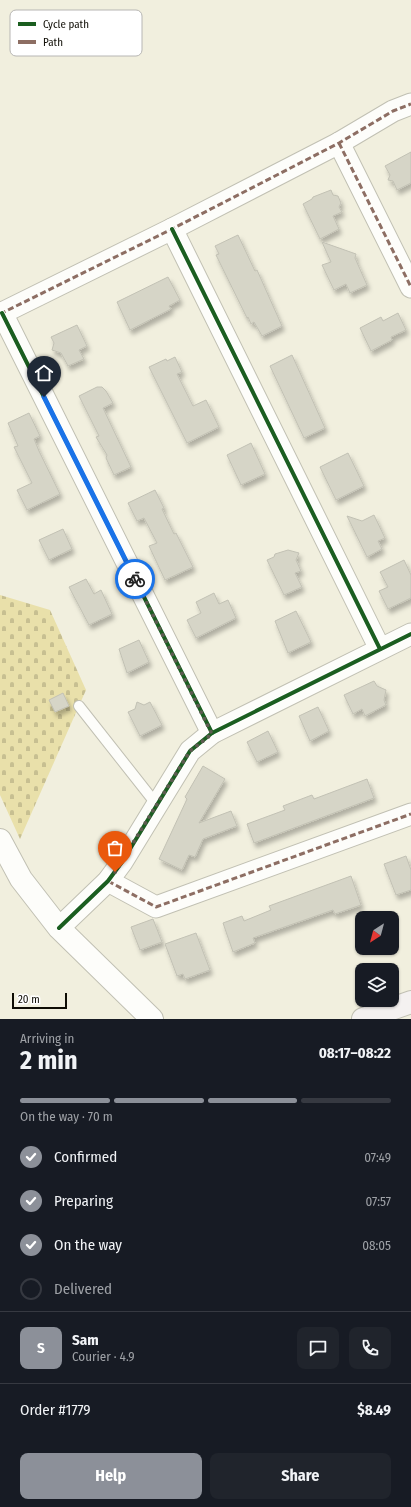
<!DOCTYPE html>
<meta charset="utf-8">
<style>
body{margin:0;font-family:"Fira Sans Condensed",sans-serif;background:#20242c;color:#f1f3f6;height:100vh;display:flex;flex-direction:column;font-size:15px;white-space:nowrap}
*{box-sizing:border-box;margin:0}
p{font-size:13px;color:#9ea1a6}
.icon{flex:none;width:22px;height:22px;fill:none;stroke:currentColor;stroke-width:2;stroke-linecap:round;stroke-linejoin:round}
.map{position:relative;height:1019px;overflow:hidden}
.panel{display:flex;flex-direction:column;background:#171b24;flex:1}
.panel>*{flex:none}
.needle{width:26px;rotate:216deg}
.buttons{position:absolute;left:355px;top:911px;display:grid;gap:8px}
.buttons a{display:grid;place-items:center;width:44px;height:44px;border-radius:8px;background:#171b24;box-shadow:0 1px 3px #0004;font-size:20px}
.scale{position:absolute;left:12px;bottom:10px;width:55px;box-sizing:border-box;padding-left:4px;border:2px solid #0e0c04;border-top:0;font-size:11px;line-height:14px;white-space:nowrap;color:#0e0c04;-webkit-text-stroke:3px #fff;paint-order:stroke}
.pin{position:absolute;display:grid;place-items:center;width:34px;height:34px;color:#fff;margin:-41px -17px;border-radius:50% 50% 50% 0;rotate:-45deg;box-shadow:0 0 4px #0007}
.pin .icon{rotate:45deg}
.courier{position:absolute;display:grid;place-items:center;width:40px;height:40px;margin:-20px;border:3px solid #1a73e8;border-radius:50%;background:#fff;color:#222;box-shadow:0 1px 5px #0007}
.head em{font-style:normal;font-weight:700}
.head div{display:flex;flex-direction:column-reverse}
.head{display:flex;align-items:center;justify-content:space-between;height:68px;padding:0 20px}
h1{font-size:26px;font-weight:700;line-height:30px}
.bar{display:grid;grid-template-columns:repeat(4,1fr);gap:6px 4px;align-content:center;height:48px;padding:0 20px}
.bar i{height:5px;border-radius:3px;background:#363941}
.bar .on{background:#8c9099}
.bar p{grid-column:span 4}
.line{display:flex;align-items:center;gap:10px;padding:0 20px;border-top:1px solid #363941}
.line div{flex:1}
.round{display:grid;place-items:center;flex:none;width:42px;height:42px;border-radius:8px;background:#20242c}
ol{padding:0 20px;list-style:none}
li{display:flex;align-items:center;gap:12px;height:44px}
li p{margin-inline-start:auto}
li .icon{padding:4px;border-radius:50%;background:#8c9099;color:#fff;stroke-width:4}
li:last-child{color:#9ea1a6}
li i{width:22px;height:22px;border:2px solid #363941;border-radius:50%}
.action{display:flex;gap:8px;margin-top:auto;padding:8px 20px}
.action a{flex:1;height:46px;border-radius:8px;background:#8c9099;color:#fff;font-size:16px;font-weight:700;line-height:46px;text-align:center}
.action a+a{background:#20242c;color:#f1f3f6}
.map>svg:first-child{display:block}
.cemetery{fill:url(#cemetery-stones)}
.building{fill:#d6d5c7;stroke:#c2c1b4;filter:url(#shadow)}
.lines{fill:none;stroke-linecap:round;stroke-linejoin:round}
.service-casing{stroke:#c1c0b3;stroke-width:12}
.minor-casing{stroke:#c1c0b3;stroke-width:23}
.tertiary-casing{stroke:#c1c0b3;stroke-width:24}
.secondary-casing{stroke:#c1c0b3;stroke-width:24}
.service{stroke:#fdfdfa;stroke-width:10}
.minor{stroke:#fdfdfa;stroke-width:21}
.tertiary{stroke:#fdfdfa;stroke-width:22}
.secondary{stroke:#f4f1f0;stroke-width:22}
.quiet{stroke:#8d6e63;stroke-width:3;stroke-dasharray:6 3;stroke-linecap:butt}
.cycleway-casing{stroke:#fff;stroke-width:6}
.cycleway{stroke:#1b5e20;stroke-width:4}
.done{stroke:#5d5b50;stroke-width:4;stroke-dasharray:0 7.2}
.route{stroke:#1a73e8;stroke-width:5}
.key{fill:#fff;stroke:#b7b6b4;stroke-width:1}
.key-label{font-size:11px;fill:#0e0c04}
</style>
<div class="map">
<svg width="411" height="1019" viewBox="0 0 411 1019">
<defs>
<pattern id="cemetery-stones" width="16" height="16" patternUnits="userSpaceOnUse"><rect width="16" height="16" fill="#e9e0aa"/><path d="M2 7V4a2 2 0 0 1 4 0v3zM10 15v-3a2 2 0 0 1 4 0v3z" fill="#c7bf91"/></pattern>
<filter id="shadow"><feDropShadow dx="2.5" dy="4.5" stdDeviation="2" flood-color="#0004"/></filter>
</defs>
<rect width="100%" height="100%" fill="#f1efde"/>
<path class="cemetery" d="M0,595L50,610L86,690L20,839L0,795Z"/>
<g class="building">
<path d="M411,152V183L397,190L393,181L388,180L390,175L385,166Z"/>
<path d="M331,190L333,195L338,196L341,203L339,207L342,212L333,216L339,229L320,239L303,204L312,199L313,197Z"/>
<path d="M238,235L255,271L257,270L282,326L262,336L254,322L251,324L248,317L247,318L216,255L219,254L215,246Z"/>
<path d="M322,242L356,254L355,258L367,285L350,293L346,284L334,290L322,265L331,262Z"/>
<path d="M168,277L180,300L169,306L171,309L130,330L117,302Z"/>
<path d="M398,313L406,330L391,337L392,340L371,351L360,328L381,317L383,321Z"/>
<path d="M77,325L87,346L79,350L84,359L68,366L61,353L52,350L54,343L51,337Z"/>
<path d="M292,355L325,428L304,438L270,366Z"/>
<path d="M175,357L182,372L177,374L193,406L206,400L219,427L187,443L149,367L166,359L167,361Z"/>
<path d="M97,387H102L106,391L113,403L103,408L131,467L114,475L106,458L107,455L96,437L99,436L79,396Z"/>
<path d="M29,413L40,436L34,439L39,451L60,494L27,510L17,490L32,483L14,447L18,446L8,423Z"/>
<path d="M251,443L265,474L241,485L227,455Z"/>
<path d="M348,453L364,486L336,500L320,467Z"/>
<path d="M155,490L164,508L162,509L174,534L176,533L193,567L165,580L149,546L157,543L144,518L137,521L128,503Z"/>
<path d="M374,515L385,538L378,541L382,549L367,557L347,516L362,521Z"/>
<path d="M63,529L72,549L49,560L39,540Z"/>
<path d="M288,550L299,553L296,560L301,571L295,573L302,587L284,595L267,560L274,557L275,554Z"/>
<path d="M404,560L411,575V598L388,609L379,591L388,587L380,572Z"/>
<path d="M86,579L94,594L101,590L112,614L89,625L69,587Z"/>
<path d="M214,593L219,604L228,600L236,618L196,638L187,620L201,613L196,602Z"/>
<path d="M296,611L311,642L288,653L275,621Z"/>
<path d="M139,640L149,662L127,673L119,649Z"/>
<path d="M374,681L377,686L386,690L384,700L386,705L365,716L362,709L353,714L344,695Z"/>
<path d="M63,693L69,706L55,712L49,700Z"/>
<path d="M137,702L144,705L150,702L162,725L140,736L128,712L135,709Z"/>
<path d="M318,707L329,731L310,741L299,716Z"/>
<path d="M268,731L278,752L257,762L247,742Z"/>
<path d="M203,766L225,779L199,823L231,811L237,826L203,839L195,857L189,855L182,870L159,859L187,799L185,797Z"/>
<path d="M367,779L374,798L254,843L247,824L285,810L283,806L312,795L314,799Z"/>
<path d="M406,856L411,870V890L396,895L384,864Z"/>
<path d="M351,876L361,905L335,914L333,910L253,938L255,943L233,952L223,923L242,916L244,921L271,910L269,906Z"/>
<path d="M153,919L162,942L140,950L131,927Z"/>
<path d="M196,933L210,970L185,979L183,974L177,976L165,944Z"/>
</g>
<g class="lines">
<defs>
<path id="service" d="M79,706L157,805"/>
<g id="minor">
<path d="M339,143L411,287"/>
<path d="M172,229L380,649"/>
<path d="M2,313L212,733"/>
<path d="M0,314L172,229L339,143L393,111L411,104"/>
<path d="M108,881L156,907L411,814"/>
<path d="M59,928L108,881L122,862L190,751L212,733L411,634"/>
</g>
<path id="tertiary" d="M0,840L21,879L59,928L152,1019"/>
<path id="secondary" d="M363,1019L411,1002"/>
</defs>
<use href="#service" class="service-casing"/>
<use href="#minor" class="minor-casing"/>
<use href="#tertiary" class="tertiary-casing"/>
<use href="#secondary" class="secondary-casing"/>
<use href="#service" class="service"/>
<use href="#minor" class="minor"/>
<use href="#tertiary" class="tertiary"/>
<use href="#secondary" class="secondary"/>
<g class="quiet">
<path d="M339,143L411,287"/>
<path d="M0,314L172,229L339,143L393,111L411,104"/>
<path d="M108,881L156,907L411,814"/>
</g>
<defs>
<g id="cycleway">
<path d="M172,229L380,649"/>
<path d="M2,313L212,733"/>
<path d="M59,928L108,881L122,862L190,751L212,733L411,634"/>
</g>
</defs>
<use href="#cycleway" class="cycleway-casing"/>
<use href="#cycleway" class="cycleway"/>
</g>
<g class="lines">
<path class="done" d="M115,872L190,751L212,734L135,579"/>
<path class="route" d="M44,397L135,579"/>
</g>
<rect x="10" y="10" width="132" height="46" rx="6" class="key"/>
<rect x="18" y="22" width="18" height="4" fill="#1b5e20"/>
<rect x="18" y="40" width="18" height="4" fill="#8d6e63"/>
<g class="key-label">
<text x="43" y="28">Cycle path</text>
<text x="43" y="46">Path</text>
</g>
</svg>
<div class="buttons">
<a><svg class="needle" viewBox="-14 -14 28 28"><path d="M0-13l5 13h-10z" fill="#e53935"/><path d="M0 13l5-13h-10z" fill="#9ea1a6"/></svg></a>
<a><svg class="icon" aria-label="layers" viewBox="0 0 24 24"><path d="M12 4l9 5-9 5-9-5zM3 14l9 5 9-5"/></svg></a>
</div>
<div class="scale">20 m</div>
<div class="pin" style="left:115px;top:872px;background:#ea580c"><svg class="icon" aria-label="bag" viewBox="0 0 24 24"><path d="M5 8h14l-1 12H6zM9 8a3 3 0 0 1 6 0"/></svg></div>
<div class="pin" style="left:44px;top:397px;background:#1f2937"><svg class="icon" aria-label="home" viewBox="0 0 24 24"><path d="M3 11l9-7 9 7M6 9v11h12V9"/></svg></div>
<div class="courier" style="left:135px;top:579px"><svg class="icon" aria-label="bike" viewBox="0 0 24 24"><circle cx="6" cy="16" r="4"/><circle cx="18" cy="16" r="4"/><path d="M6 16l4-8h5l3 8M10 8l3 8H6M13 5h3"/></svg></div>
</div>
<section class="panel">
<div class="head"><div><h1>2 min</h1><p>Arriving in</p></div><em>08:17–08:22</em></div>
<div class="bar"><i class="on"></i><i class="on"></i><i class="on"></i><i></i><p>On the way · 70 m</p></div>
<ol>
<li><svg class="icon" aria-label="check" viewBox="0 0 24 24"><path d="M5 12l5 5 9-10"/></svg>Confirmed<p>07:49</p></li>
<li><svg class="icon" aria-label="check" viewBox="0 0 24 24"><path d="M5 12l5 5 9-10"/></svg>Preparing<p>07:57</p></li>
<li><svg class="icon" aria-label="check" viewBox="0 0 24 24"><path d="M5 12l5 5 9-10"/></svg>On the way<p>08:05</p></li>
<li><i></i>Delivered</li>
</ol>
<div class="line" style="height:72px"><b class="round" style="background:#8c9099;color:#fff">S</b><div><b>Sam</b><p>Courier · 4.9</p></div><a class="round"><svg class="icon" aria-label="chat" viewBox="0 0 24 24"><path d="M4 5h16v11H9l-5 4z"/></svg></a><a class="round"><svg class="icon" aria-label="phone" viewBox="0 0 24 24"><path d="M5 4h4l2 5-3 2q2 4 5 5l2-3 5 2v4C11 20 4 13 5 4z"/></svg></a></div>
<div class="line" style="height:52px"><div>Order #1779</div><b>$8.49</b></div>
<div class="action"><a>Help</a><a>Share</a></div>
</section>
